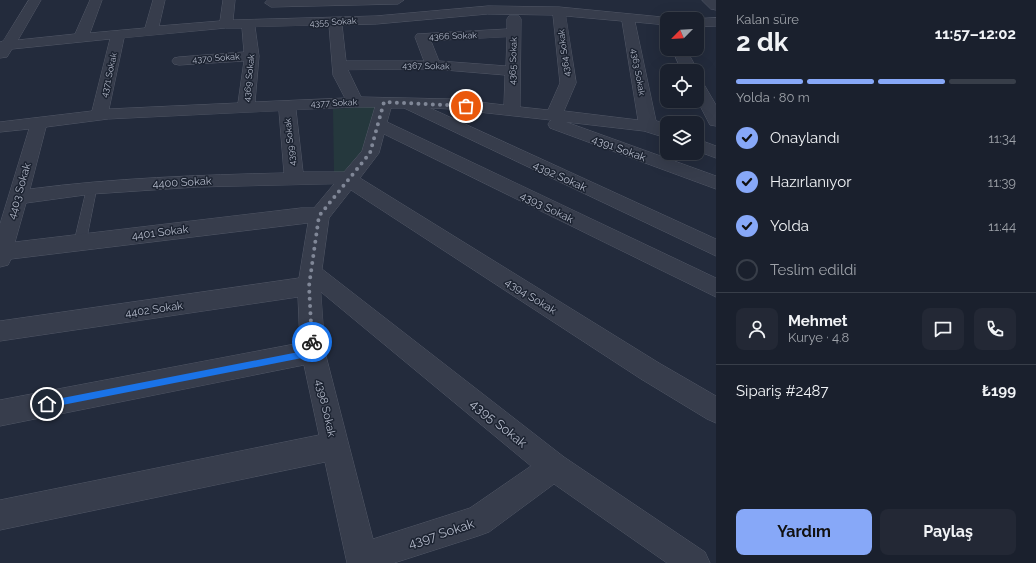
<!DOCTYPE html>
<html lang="tr">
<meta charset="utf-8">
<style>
body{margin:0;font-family:Raleway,sans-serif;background:#232835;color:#f1f3f6;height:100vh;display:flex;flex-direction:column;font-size:15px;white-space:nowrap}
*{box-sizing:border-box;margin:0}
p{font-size:13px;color:#9fa3aa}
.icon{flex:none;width:22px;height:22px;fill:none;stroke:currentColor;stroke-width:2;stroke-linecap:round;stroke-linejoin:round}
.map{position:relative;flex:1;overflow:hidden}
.side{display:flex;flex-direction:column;background:#1a202d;width:320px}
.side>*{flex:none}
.needle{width:26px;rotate:246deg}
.buttons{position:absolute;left:660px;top:12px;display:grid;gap:8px}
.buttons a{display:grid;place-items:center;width:44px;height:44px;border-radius:8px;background:#1a202d;box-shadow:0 4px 16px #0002,0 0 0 1px #383e49;font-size:20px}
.pin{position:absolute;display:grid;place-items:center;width:34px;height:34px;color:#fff;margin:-17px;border:2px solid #fff;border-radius:50%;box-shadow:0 1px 4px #0007}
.courier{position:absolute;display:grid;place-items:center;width:40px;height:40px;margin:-20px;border:3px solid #1a73e8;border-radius:50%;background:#fff;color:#222;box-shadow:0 1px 5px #0007}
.summary em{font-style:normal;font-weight:700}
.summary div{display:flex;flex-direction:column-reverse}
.summary{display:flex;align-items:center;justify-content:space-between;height:68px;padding:0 20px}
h1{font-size:26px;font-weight:700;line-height:30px}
.bar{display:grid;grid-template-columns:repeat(4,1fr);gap:6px 4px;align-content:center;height:48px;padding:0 20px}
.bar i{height:5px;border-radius:3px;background:#383e49}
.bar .active{background:#87a8f8}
.bar p{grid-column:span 4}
.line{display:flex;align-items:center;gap:10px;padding:0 20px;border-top:1px solid #383e49}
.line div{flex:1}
.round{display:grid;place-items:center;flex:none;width:42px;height:42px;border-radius:8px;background:#232835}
ol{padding:0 20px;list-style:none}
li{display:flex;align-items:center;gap:12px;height:44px}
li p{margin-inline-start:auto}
li .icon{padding:4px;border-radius:50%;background:#87a8f8;color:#111;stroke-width:4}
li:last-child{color:#9fa3aa}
li i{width:22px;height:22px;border:2px solid #383e49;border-radius:50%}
.primary-button{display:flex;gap:8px;margin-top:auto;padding:8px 20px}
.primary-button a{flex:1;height:46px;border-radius:8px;background:#87a8f8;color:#111;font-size:16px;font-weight:700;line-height:46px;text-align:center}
.primary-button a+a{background:#232835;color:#f1f3f6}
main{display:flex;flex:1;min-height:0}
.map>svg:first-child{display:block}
.green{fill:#25383d}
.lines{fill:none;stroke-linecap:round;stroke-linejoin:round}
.lane-casing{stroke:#525867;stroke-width:1}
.street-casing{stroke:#525867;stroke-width:1}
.lane{fill:#373d4c;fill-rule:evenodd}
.street{fill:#373d4c;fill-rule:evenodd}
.route{fill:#1a73e8}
.done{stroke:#808797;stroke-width:4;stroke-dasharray:0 7.2}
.labels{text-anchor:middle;stroke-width:3;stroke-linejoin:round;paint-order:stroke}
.far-street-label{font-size:9px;fill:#b2b8c8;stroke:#1c2331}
.street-label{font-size:11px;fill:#b2b8c8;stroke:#1c2331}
.near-street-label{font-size:13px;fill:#b2b8c8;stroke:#1c2331}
</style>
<main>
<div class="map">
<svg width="716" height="563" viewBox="0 0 716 563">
<rect width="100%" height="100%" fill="#232b3c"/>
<path class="green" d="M383,106L370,153L349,177L334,174L333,109Z"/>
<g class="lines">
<defs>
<path id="lane" d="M92,183L97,187L86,242L84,245H76L74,242L87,187Z"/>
<g id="street">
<path d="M29,0H41L18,40L75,34L90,0H102L90,33L145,28L153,0H165L159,26L220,21L223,0H235L233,20L376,16L488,6L559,7L672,18L667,19V25L635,22L656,121L668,123L666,135L660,136L644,131L566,122L716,176V189L550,128L548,124L551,120L451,109L430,108L716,239V256L404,108H391L387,122L716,278V297L384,134L379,153L360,178L659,363L716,396V423L707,419L641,379L351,190L329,218L322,269L564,457L705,552L710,563H667L554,484L489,532L478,536L394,563H347L325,462L0,530V500L319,435L304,365L0,426V400L300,343L298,297L0,341V321L299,278L308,223L11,259L8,265L0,267V224L29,129L0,132V122L92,111L110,39L12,49L7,57L0,58V42L3,41ZM488,14L553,15L560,83L548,110L520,107L521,19L519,16H509L507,19V29L417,34L415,37L424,61H346L342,25L376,24ZM566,16L622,21L638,120L564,111L576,83ZM329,25L333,75L345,98L255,102L259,56L255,27ZM226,28H242L244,52L179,57L174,58L172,61L174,64L179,65L244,61L238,103L109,109L124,38ZM507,37L506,66L439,61L431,41ZM433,69L505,75L504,105L451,99L361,97L348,70ZM355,107H375L362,151L344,172H303L296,110ZM279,111L284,173C199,175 114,178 30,189L46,127L108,119ZM334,184L314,208H301L15,242L26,203L92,194L197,187ZM321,292L531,466L470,508L373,539L325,352Z"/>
<path d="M268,0H404L398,4L271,7L265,3Z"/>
<path d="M702,0H716V10L711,9Z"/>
<path d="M716,18V26L697,27V19Z"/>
<path d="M672,49H686L698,71L697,72L682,71Z"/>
<path d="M697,79L702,81L716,105V126L710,125L697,100Z"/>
<path d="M697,139L716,146V158L697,151Z"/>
</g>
</defs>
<use href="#lane" class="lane-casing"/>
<use href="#street" class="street-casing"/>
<use href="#lane" class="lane"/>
<use href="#street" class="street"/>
</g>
<path class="route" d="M312,339L316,342V352L312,356L47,408L43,404L47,401L309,350L308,342Z"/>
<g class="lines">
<path class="done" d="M312,342L309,286L319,216L370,153L384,102L466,106"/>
</g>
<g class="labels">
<g class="far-street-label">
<text transform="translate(333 22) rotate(-3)" y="3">4355 Sokak</text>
<text transform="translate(453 36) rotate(-2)" y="3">4366 Sokak</text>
<text transform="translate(564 53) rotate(-97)" y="3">4364 Sokak</text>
<text transform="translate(216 58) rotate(-4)" y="3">4370 Sokak</text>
<text transform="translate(513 61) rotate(-88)" y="3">4365 Sokak</text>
<text transform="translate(426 66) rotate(1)" y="3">4367 Sokak</text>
<text transform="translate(638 72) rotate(80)" y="3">4363 Sokak</text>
<text transform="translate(109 75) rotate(-77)" y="3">4371 Sokak</text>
<text transform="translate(249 78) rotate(-84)" y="3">4369 Sokak</text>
<text transform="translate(334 103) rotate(-2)" y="3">4377 Sokak</text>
<text transform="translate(290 142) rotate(-96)" y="3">4399 Sokak</text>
</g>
<g class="street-label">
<text transform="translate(619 148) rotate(20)" y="4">4391 Sokak</text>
<text transform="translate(560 176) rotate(25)" y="4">4392 Sokak</text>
<text transform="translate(182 182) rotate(-3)" y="4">4400 Sokak</text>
<text transform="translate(19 191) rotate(-74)" y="4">4403 Sokak</text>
<text transform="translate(547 207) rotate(26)" y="4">4393 Sokak</text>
<text transform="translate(160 232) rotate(-7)" y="4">4401 Sokak</text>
<text transform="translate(531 296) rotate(32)" y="4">4394 Sokak</text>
<text transform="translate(154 309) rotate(-8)" y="4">4402 Sokak</text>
<text transform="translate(326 408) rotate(77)" y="4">4398 Sokak</text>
</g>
<g class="near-street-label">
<text transform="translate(499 423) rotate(39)" y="5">4395 Sokak</text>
<text transform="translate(441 533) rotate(-18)" y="5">4397 Sokak</text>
</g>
</g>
</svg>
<div class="buttons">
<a><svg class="needle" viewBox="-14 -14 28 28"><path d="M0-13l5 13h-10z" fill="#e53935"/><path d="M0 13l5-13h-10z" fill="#9fa3aa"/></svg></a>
<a><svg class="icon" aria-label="locate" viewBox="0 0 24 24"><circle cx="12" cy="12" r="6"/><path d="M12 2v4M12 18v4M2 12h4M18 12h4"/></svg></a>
<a><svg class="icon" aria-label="layers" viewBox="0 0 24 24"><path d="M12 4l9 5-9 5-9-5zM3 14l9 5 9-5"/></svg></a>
</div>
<div class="pin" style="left:466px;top:106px;background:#ea580c"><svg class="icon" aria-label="bag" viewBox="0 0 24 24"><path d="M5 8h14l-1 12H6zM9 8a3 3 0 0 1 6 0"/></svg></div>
<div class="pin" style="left:47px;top:404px;background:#1f2937"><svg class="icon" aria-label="home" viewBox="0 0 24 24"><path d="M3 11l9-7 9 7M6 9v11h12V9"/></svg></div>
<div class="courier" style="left:312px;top:342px"><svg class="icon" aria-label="bike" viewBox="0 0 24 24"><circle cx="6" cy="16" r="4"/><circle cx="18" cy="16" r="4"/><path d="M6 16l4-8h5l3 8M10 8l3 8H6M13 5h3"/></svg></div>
</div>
<section class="side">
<div class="summary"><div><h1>2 dk</h1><p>Kalan süre</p></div><em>11:57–12:02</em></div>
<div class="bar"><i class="active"></i><i class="active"></i><i class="active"></i><i></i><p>Yolda · 80 m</p></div>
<ol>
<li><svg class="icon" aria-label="check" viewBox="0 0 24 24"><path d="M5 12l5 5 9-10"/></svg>Onaylandı<p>11:34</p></li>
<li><svg class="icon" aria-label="check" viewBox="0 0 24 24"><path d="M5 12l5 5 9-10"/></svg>Hazırlanıyor<p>11:39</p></li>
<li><svg class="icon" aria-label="check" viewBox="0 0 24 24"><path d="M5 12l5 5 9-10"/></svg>Yolda<p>11:44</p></li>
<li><i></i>Teslim edildi</li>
</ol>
<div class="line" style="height:72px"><a class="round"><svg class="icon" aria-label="person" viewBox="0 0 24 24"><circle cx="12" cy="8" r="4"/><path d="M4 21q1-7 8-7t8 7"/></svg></a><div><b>Mehmet</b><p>Kurye · 4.8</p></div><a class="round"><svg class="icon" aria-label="chat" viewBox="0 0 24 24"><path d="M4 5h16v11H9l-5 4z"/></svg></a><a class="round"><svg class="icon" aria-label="phone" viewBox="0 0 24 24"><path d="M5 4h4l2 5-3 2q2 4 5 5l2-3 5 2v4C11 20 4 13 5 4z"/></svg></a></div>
<div class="line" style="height:52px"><div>Sipariş #2487</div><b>₺199</b></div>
<div class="primary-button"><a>Yardım</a><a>Paylaş</a></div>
</section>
</main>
